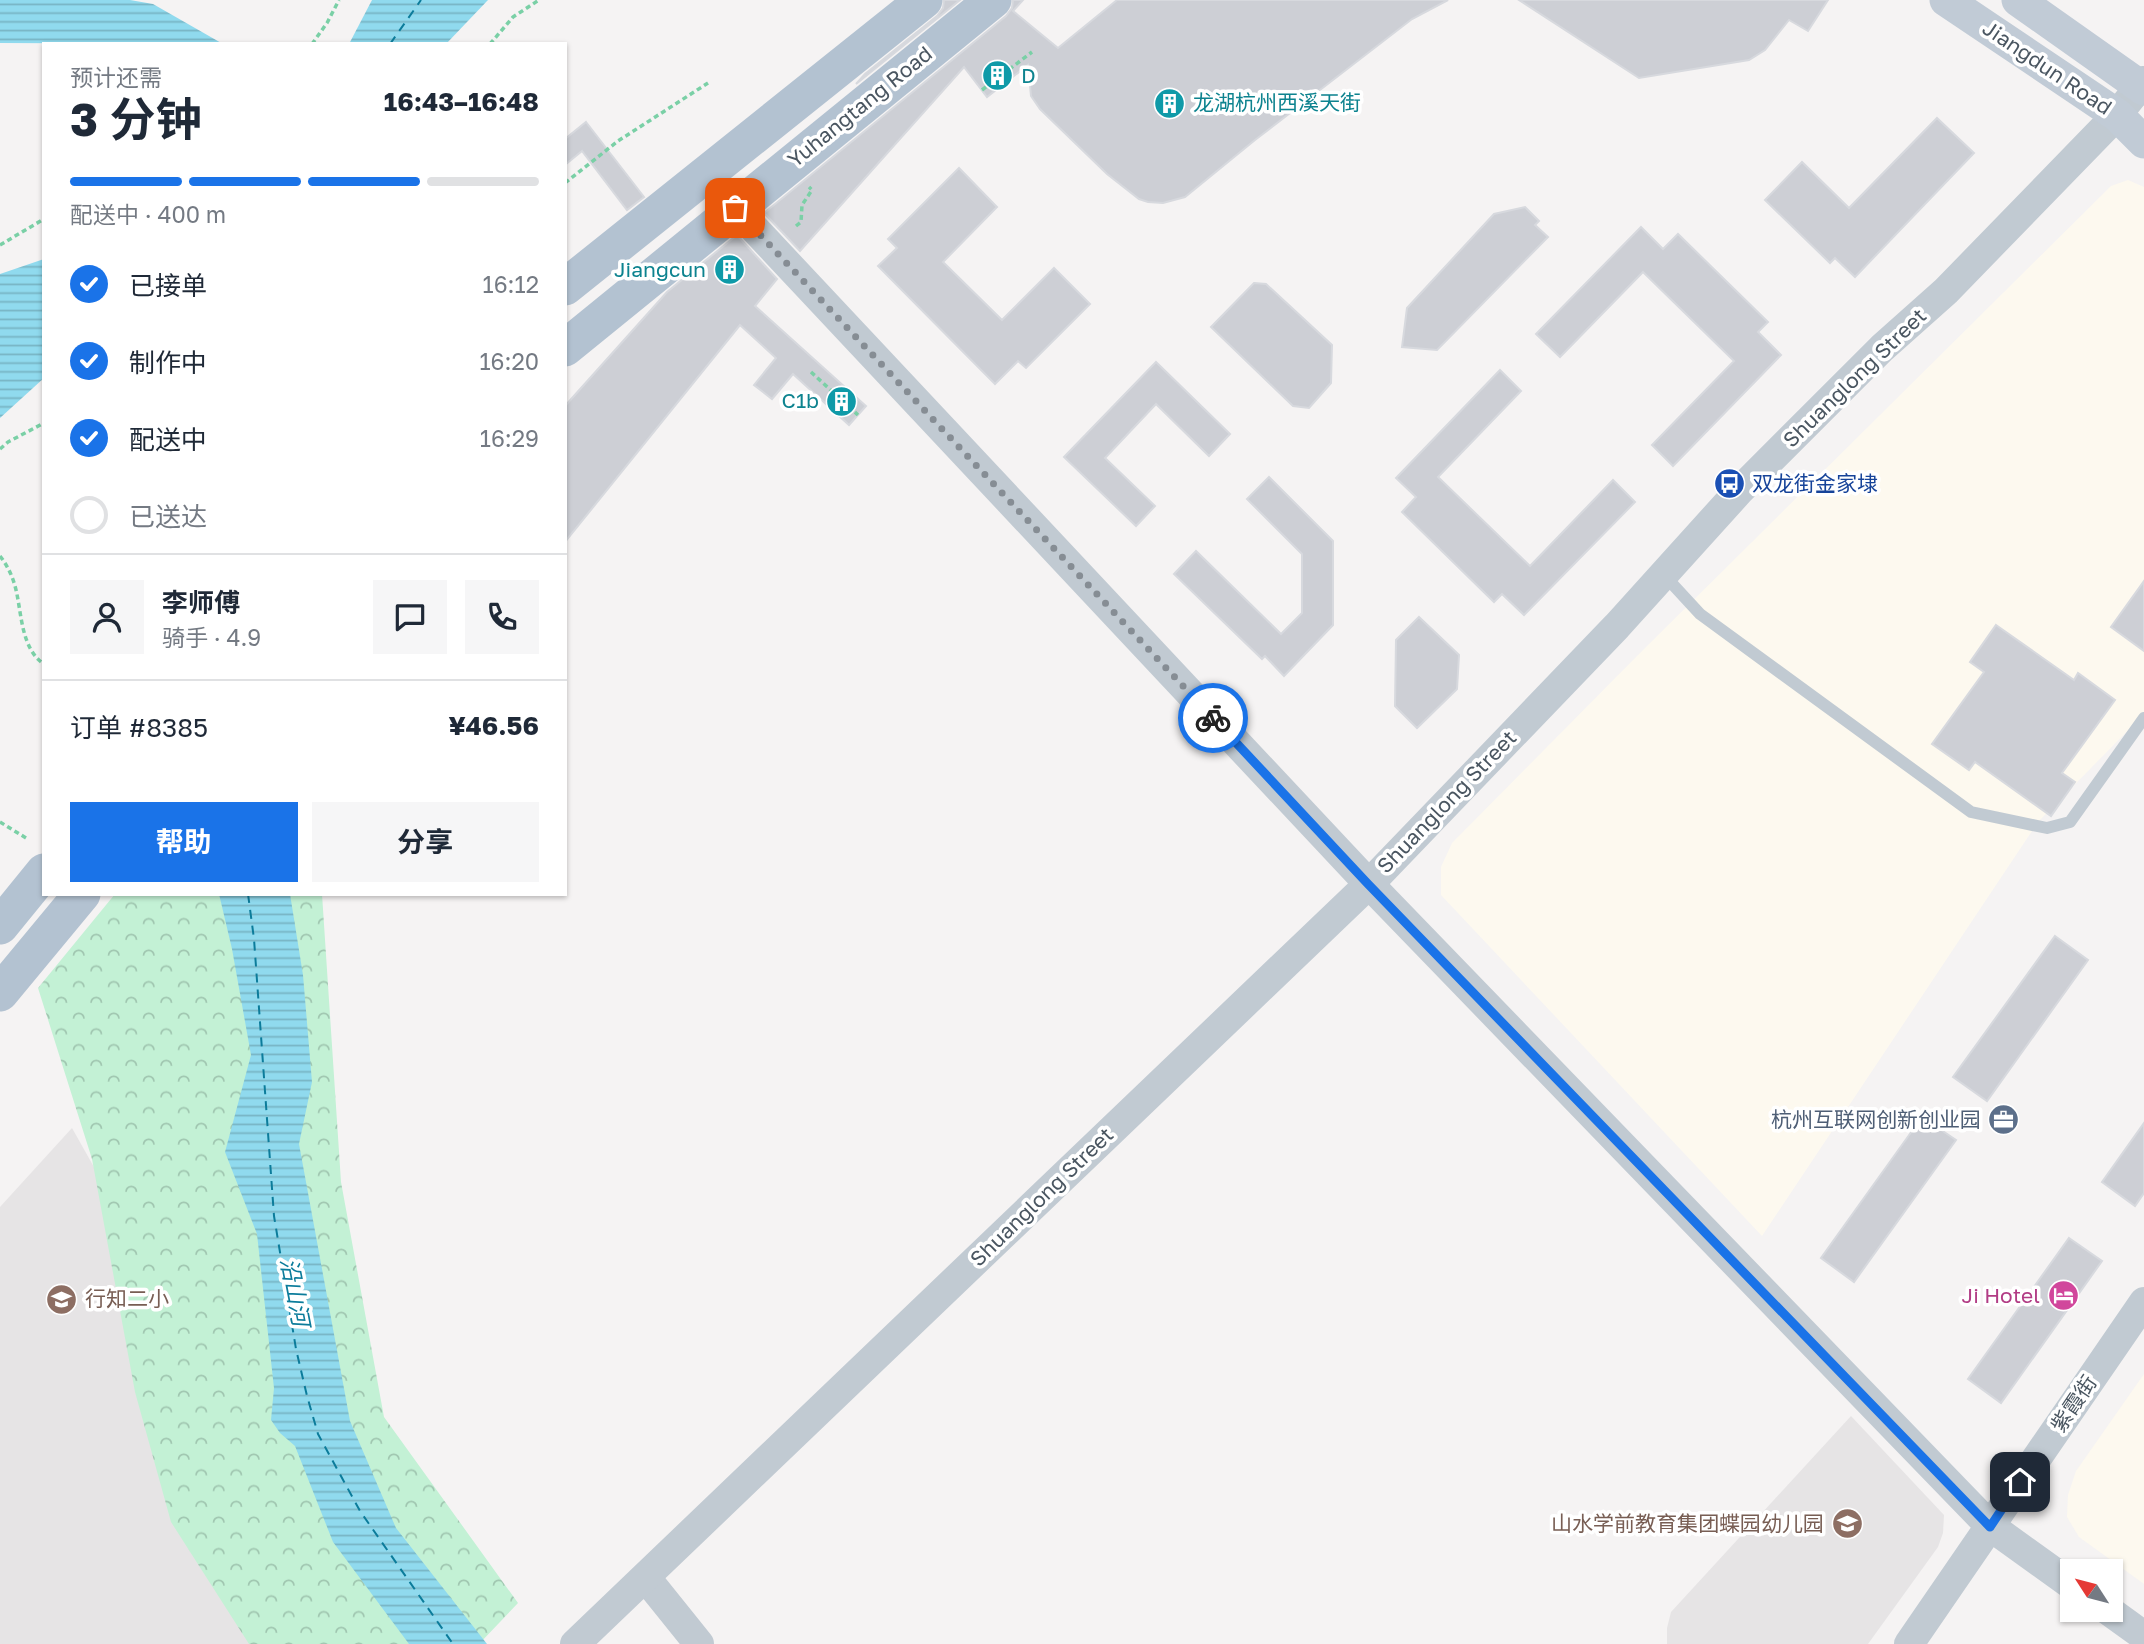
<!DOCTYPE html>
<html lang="zh">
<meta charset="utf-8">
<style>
body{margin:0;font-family:"Golos Text","Noto Sans SC",sans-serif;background:#f6f6f7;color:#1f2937;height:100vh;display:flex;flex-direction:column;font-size:26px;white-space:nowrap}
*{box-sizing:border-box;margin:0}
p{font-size:23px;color:#747a83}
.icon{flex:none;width:38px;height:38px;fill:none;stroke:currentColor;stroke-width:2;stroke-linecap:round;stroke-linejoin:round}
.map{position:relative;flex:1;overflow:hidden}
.panel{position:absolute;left:42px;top:42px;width:525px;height:854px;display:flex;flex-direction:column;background:#fff;border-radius:0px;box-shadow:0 2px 5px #0004}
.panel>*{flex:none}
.needle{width:46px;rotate:306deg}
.controls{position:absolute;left:2060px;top:1559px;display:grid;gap:14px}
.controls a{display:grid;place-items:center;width:63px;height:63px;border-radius:0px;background:#fff;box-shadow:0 2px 5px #0004;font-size:35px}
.pin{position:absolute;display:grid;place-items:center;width:60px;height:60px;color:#fff;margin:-30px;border-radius:14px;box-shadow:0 4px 10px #0006}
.courier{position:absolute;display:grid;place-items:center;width:70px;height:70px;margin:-35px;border:5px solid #1a73e8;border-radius:50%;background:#fff;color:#222;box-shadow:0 2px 9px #0007}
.summary em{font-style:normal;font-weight:700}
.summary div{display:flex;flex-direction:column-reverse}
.summary{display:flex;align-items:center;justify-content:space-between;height:119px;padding:0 28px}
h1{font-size:46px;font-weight:700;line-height:52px}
.bar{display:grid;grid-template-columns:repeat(4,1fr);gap:10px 7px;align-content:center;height:84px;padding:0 28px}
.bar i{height:9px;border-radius:5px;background:#e0e1e3}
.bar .current{background:#1a73e8}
.bar p{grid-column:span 4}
.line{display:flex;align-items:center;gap:18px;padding:0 28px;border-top:2px solid #e0e1e3}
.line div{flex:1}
.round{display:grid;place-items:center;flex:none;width:74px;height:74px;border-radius:0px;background:#f6f6f7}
ol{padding:0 28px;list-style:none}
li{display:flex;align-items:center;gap:21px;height:77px}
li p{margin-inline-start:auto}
li .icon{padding:7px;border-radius:50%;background:#1a73e8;color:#fff;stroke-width:4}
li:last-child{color:#747a83}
li i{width:38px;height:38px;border:4px solid #e0e1e3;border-radius:50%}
.button{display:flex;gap:14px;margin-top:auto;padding:14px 28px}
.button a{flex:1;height:80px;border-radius:0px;background:#1a73e8;color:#fff;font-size:28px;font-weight:700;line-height:80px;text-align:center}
.button a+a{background:#f6f6f7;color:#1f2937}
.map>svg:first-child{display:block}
.commercial{fill:#fdf9ef}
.education{fill:#e6e4e5}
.park{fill:url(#park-crowns)}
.water{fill:url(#water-rules)}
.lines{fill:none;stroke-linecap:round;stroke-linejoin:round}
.ferry{stroke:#0c7c9b;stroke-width:2;stroke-dasharray:9 7;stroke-linecap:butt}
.building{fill:#cdcfd5;stroke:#d7d9de;stroke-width:2}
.path{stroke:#7ad0a6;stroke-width:3.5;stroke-dasharray:5 3.5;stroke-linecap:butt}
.service{stroke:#c1cad2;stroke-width:12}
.tertiary{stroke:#c1cad2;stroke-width:30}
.secondary{stroke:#c1cbd6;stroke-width:33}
.primary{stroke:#b3c2d1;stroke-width:37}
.done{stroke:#868d94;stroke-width:7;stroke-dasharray:0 12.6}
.route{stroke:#1a73e8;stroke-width:9}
.labels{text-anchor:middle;stroke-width:7;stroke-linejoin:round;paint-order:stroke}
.street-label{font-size:21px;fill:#4a5661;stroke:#fff}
.culture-label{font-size:21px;fill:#0d838f;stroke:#fff;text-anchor:start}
.transit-label{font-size:21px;fill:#164399;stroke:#fff;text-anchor:start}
.service-label{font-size:21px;fill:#4e5e75;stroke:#fff;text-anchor:end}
.hotel-label{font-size:21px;fill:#b23c85;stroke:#fff;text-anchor:end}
.education-label{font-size:21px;fill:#785e54;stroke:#fff;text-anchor:start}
.water-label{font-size:23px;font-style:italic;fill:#0c7c9b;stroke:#fff}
</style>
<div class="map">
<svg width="2144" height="1644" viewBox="0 0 2144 1644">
<defs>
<pattern id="park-crowns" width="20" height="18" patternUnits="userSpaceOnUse" patternTransform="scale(1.75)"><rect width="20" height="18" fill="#c3f1d5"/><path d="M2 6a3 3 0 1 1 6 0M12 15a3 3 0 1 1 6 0" fill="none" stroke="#a0c6b0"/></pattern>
<pattern id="water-rules" width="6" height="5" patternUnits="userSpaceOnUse" patternTransform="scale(1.75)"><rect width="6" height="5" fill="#90daee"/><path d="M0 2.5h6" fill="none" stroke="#78b4c4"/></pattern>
</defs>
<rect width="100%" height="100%" fill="#f5f3f3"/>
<g class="commercial">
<path d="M2128,180L2144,187V714L2038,822L1762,1236L1441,895V867L1452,843L1638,655L2111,186Z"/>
<path d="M2144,1374V1584L2079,1537L2067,1517L2068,1495L2076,1471Z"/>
</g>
<g class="education">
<path d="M72,1128L112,1199L255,1644H0V1207Z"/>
<path d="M1851,1416L1944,1515L1943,1533L1938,1547L1868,1644H1667V1628L1671,1612Z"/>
</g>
<path class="park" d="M115,894H322L341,1182L384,1417L518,1603L479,1644H249L171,1522L135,1392L92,1159L38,988Z"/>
<g class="water">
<path d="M0,0H130L153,4L223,44L0,43Z"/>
<path d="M372,0H488L446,44H349Z"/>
<path d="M44,259V378L0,418V274Z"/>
<path d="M219,894H290L303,975L312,1082L299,1144L350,1421L396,1528L487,1644H409L333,1542L295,1446L280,1433L271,1420L274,1388L257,1234L225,1152L251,1055L232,949Z"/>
</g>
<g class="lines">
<g class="ferry">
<path d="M390,44L421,0"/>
<path d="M248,894L254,939L274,1216L296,1349L307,1396L318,1434L360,1511L453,1644"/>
</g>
</g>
<g class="building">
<path d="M944,0H960L856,84L865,74L937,16L943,8Z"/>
<path d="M1013,0H1023L1013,11L1058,48L1117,0H1448L1412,19L1255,140L1185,197L1163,203L1148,202L1139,199L1107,174L1040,109L1031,96L1028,65L987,97L964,67L800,251L764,213L1006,16L1012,8Z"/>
<path d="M1519,0H1828L1808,31L1789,20L1765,50L1749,60L1639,78Z"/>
<path d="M1937,118L1974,153L1855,277L1835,258L1830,263L1765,200L1802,162L1849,208Z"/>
<path d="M586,122L644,197L627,210L582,151L565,165V139Z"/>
<path d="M959,168L997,207L943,262L1002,320L1054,268L1090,304L1026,368L1018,361L995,384L878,266L897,248L888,239Z"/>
<path d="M1525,207L1539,221L1535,225L1548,237L1437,350L1402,347L1407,308L1494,214Z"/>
<path d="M1641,227L1663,249L1678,234L1768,322L1758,332L1781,355L1673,466L1652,445L1734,361L1643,272L1560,357L1536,334Z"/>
<path d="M737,235L777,279L755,306L866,406L849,425L793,374L772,399L754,385L776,358L740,325L565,542V406L667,292Z"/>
<path d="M1254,283L1266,284L1332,345L1331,383L1309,408L1293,406L1211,327Z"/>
<path d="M1156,362L1230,434L1209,456L1156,404L1105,458L1155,506L1136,526L1064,457Z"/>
<path d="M1500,370L1521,391L1438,477L1530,566L1613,480L1635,502L1524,615L1502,594L1494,602L1402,512L1416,497L1396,478Z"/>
<path d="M1269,477L1333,541V625L1284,676L1265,656L1262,659L1174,574L1196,551L1281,634L1302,613V554L1247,499Z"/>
<path d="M2144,581V651L2111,627Z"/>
<path d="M1419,617L1459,655L1457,689L1417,728L1395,706L1396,640Z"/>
<path d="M1996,625L2074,680L2078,673L2115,700L2062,773L2075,782L2051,816L1975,762L1969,770L1932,744L1984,672L1970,662Z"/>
<path d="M2055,936L2088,960L1987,1101L1953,1077Z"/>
<path d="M1922,1117L1956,1140L1854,1282L1821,1258Z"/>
<path d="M2144,1123V1193L2135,1206L2102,1182Z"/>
<path d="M2069,1238L2102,1261L2001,1403L1968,1379Z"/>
</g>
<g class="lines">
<g class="path">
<path d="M312,44L327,23L339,0"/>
<path d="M490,44L513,17L539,0"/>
<path d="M982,90L1032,52"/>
<path d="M565,183L618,141L708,83"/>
<path d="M796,226L801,222L802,205L812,190L809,187"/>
<path d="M0,245L44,219"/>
<path d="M811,372L858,415"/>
<path d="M0,449L8,442L44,423"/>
<path d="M0,556C7,565 12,575 15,586C22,611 20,648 44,664"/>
<path d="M0,822L26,838"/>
</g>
<path class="service" d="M1664,575L1700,614L1971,812L2047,828L2070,822L2144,718"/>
<g class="tertiary">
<path d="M735,208L1369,884L1990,1526L2072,1585"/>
<path d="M646,1578L699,1644"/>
<path d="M2108,1610L2144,1636"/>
<path d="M575,1644L1369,884L1617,626L1739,491L1882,348L1946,291L2117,115L2144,81"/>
<path d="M1909,1644L2144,1302"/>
</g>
<g class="secondary">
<path d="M1946,0L2117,115L2144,142"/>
<path d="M2018,0L2144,89"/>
</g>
<g class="primary">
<path d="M565,287L924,0"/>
<path d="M565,348L993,0"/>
<path d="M0,926L44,872"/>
<path d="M0,993L82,894"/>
</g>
</g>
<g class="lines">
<path class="done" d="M735,208L1213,718"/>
<path class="route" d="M1213,718L1368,884L1990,1527L2020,1482"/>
</g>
<defs>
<symbol id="building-disc" viewBox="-11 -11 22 22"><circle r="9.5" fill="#0f9aa8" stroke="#fff"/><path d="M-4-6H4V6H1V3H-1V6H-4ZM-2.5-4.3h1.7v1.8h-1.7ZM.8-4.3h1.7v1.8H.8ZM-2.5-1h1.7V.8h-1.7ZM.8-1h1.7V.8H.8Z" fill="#fff"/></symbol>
<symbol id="bus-disc" viewBox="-11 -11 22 22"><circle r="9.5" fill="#1a4fb4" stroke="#fff"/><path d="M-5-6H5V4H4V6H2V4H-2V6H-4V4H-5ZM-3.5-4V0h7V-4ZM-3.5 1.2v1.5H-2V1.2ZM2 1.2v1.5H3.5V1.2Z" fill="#fff"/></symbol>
<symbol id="office-disc" viewBox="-11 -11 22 22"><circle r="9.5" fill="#5c6f8a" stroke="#fff"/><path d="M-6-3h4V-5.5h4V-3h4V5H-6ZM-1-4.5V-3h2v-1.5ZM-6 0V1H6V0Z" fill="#fff"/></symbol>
<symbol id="hotel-disc" viewBox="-11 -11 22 22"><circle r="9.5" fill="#d1479c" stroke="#fff"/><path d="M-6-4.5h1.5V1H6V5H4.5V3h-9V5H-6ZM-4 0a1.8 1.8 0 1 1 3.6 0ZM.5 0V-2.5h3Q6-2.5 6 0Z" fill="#fff"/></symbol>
<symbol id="school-disc" viewBox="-11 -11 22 22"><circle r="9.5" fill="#8d6e63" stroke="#fff"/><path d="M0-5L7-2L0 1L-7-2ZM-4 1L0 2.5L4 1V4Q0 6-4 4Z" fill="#fff"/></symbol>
</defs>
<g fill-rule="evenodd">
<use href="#building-disc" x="980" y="58" width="35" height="35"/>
<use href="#building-disc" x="1152" y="86" width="35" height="35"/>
<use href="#building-disc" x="712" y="252" width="35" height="35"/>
<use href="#building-disc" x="824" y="384" width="35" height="35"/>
<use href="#bus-disc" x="1712" y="466" width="35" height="35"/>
<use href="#office-disc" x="1986" y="1102" width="35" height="35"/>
<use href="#hotel-disc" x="2046" y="1278" width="35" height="35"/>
<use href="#school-disc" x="44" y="1282" width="35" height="35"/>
<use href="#school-disc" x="1830" y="1506" width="35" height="35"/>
</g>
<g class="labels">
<g class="street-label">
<text transform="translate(2047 68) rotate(34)" y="7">Jiangdun Road</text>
<text transform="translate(860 107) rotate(-39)" y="7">Yuhangtang Road</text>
<text transform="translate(1855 378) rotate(-44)" y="7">Shuanglong Street</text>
<text transform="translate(1447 802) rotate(-46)" y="7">Shuanglong Street</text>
<text transform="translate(1042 1197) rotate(-44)" y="7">Shuanglong Street</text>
<text transform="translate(2074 1404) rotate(-56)" y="7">紫霞街</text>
</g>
<g class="culture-label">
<text x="1021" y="83">D</text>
<text x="1193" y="110">龙湖杭州西溪天街</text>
<text x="706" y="277" text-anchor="end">Jiangcun</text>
<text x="819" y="408" text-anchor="end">C1b</text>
</g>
<g class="transit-label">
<text x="1752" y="491">双龙街金家埭</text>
</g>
<g class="service-label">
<text x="1981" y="1127">杭州互联网创新创业园</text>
</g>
<g class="hotel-label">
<text x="2040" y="1303">Ji Hotel</text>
</g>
<g class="education-label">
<text x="85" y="1306">行知二小</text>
<text x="1824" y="1531" text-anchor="end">山水学前教育集团蝶园幼儿园</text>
</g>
<g class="water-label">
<text transform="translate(295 1292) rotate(79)" y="8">沿山河</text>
</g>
</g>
</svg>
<div class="controls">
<a><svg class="needle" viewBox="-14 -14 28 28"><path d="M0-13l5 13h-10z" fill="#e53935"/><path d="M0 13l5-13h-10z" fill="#747a83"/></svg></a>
</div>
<div class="pin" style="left:735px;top:208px;background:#ea580c"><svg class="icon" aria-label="bag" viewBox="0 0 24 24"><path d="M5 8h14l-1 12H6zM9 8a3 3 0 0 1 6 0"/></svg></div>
<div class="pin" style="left:2020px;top:1482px;background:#1f2937"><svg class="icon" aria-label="home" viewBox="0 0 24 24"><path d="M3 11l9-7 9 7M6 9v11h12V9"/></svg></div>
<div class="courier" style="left:1213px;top:718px"><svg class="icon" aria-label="bike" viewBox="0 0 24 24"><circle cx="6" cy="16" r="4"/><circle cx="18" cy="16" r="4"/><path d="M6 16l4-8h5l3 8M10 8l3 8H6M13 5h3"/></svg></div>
<section class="panel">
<div class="summary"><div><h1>3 分钟</h1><p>预计还需</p></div><em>16:43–16:48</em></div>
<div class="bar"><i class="current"></i><i class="current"></i><i class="current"></i><i></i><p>配送中 · 400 m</p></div>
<ol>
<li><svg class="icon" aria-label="check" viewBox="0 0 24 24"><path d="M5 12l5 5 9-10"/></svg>已接单<p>16:12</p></li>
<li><svg class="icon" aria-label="check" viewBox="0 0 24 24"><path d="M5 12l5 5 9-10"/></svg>制作中<p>16:20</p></li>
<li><svg class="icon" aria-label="check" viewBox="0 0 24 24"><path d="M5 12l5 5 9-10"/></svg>配送中<p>16:29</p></li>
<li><i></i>已送达</li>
</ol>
<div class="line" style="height:126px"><a class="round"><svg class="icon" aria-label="person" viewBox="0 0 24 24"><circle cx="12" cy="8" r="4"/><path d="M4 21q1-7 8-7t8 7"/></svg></a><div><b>李师傅</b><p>骑手 · 4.9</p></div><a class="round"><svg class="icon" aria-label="chat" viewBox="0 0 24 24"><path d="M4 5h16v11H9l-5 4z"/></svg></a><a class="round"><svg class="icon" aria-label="phone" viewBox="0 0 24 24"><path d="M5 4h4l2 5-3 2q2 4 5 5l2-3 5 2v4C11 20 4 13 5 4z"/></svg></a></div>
<div class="line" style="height:91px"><div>订单 #8385</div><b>¥46.56</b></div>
<div class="button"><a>帮助</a><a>分享</a></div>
</section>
</div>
